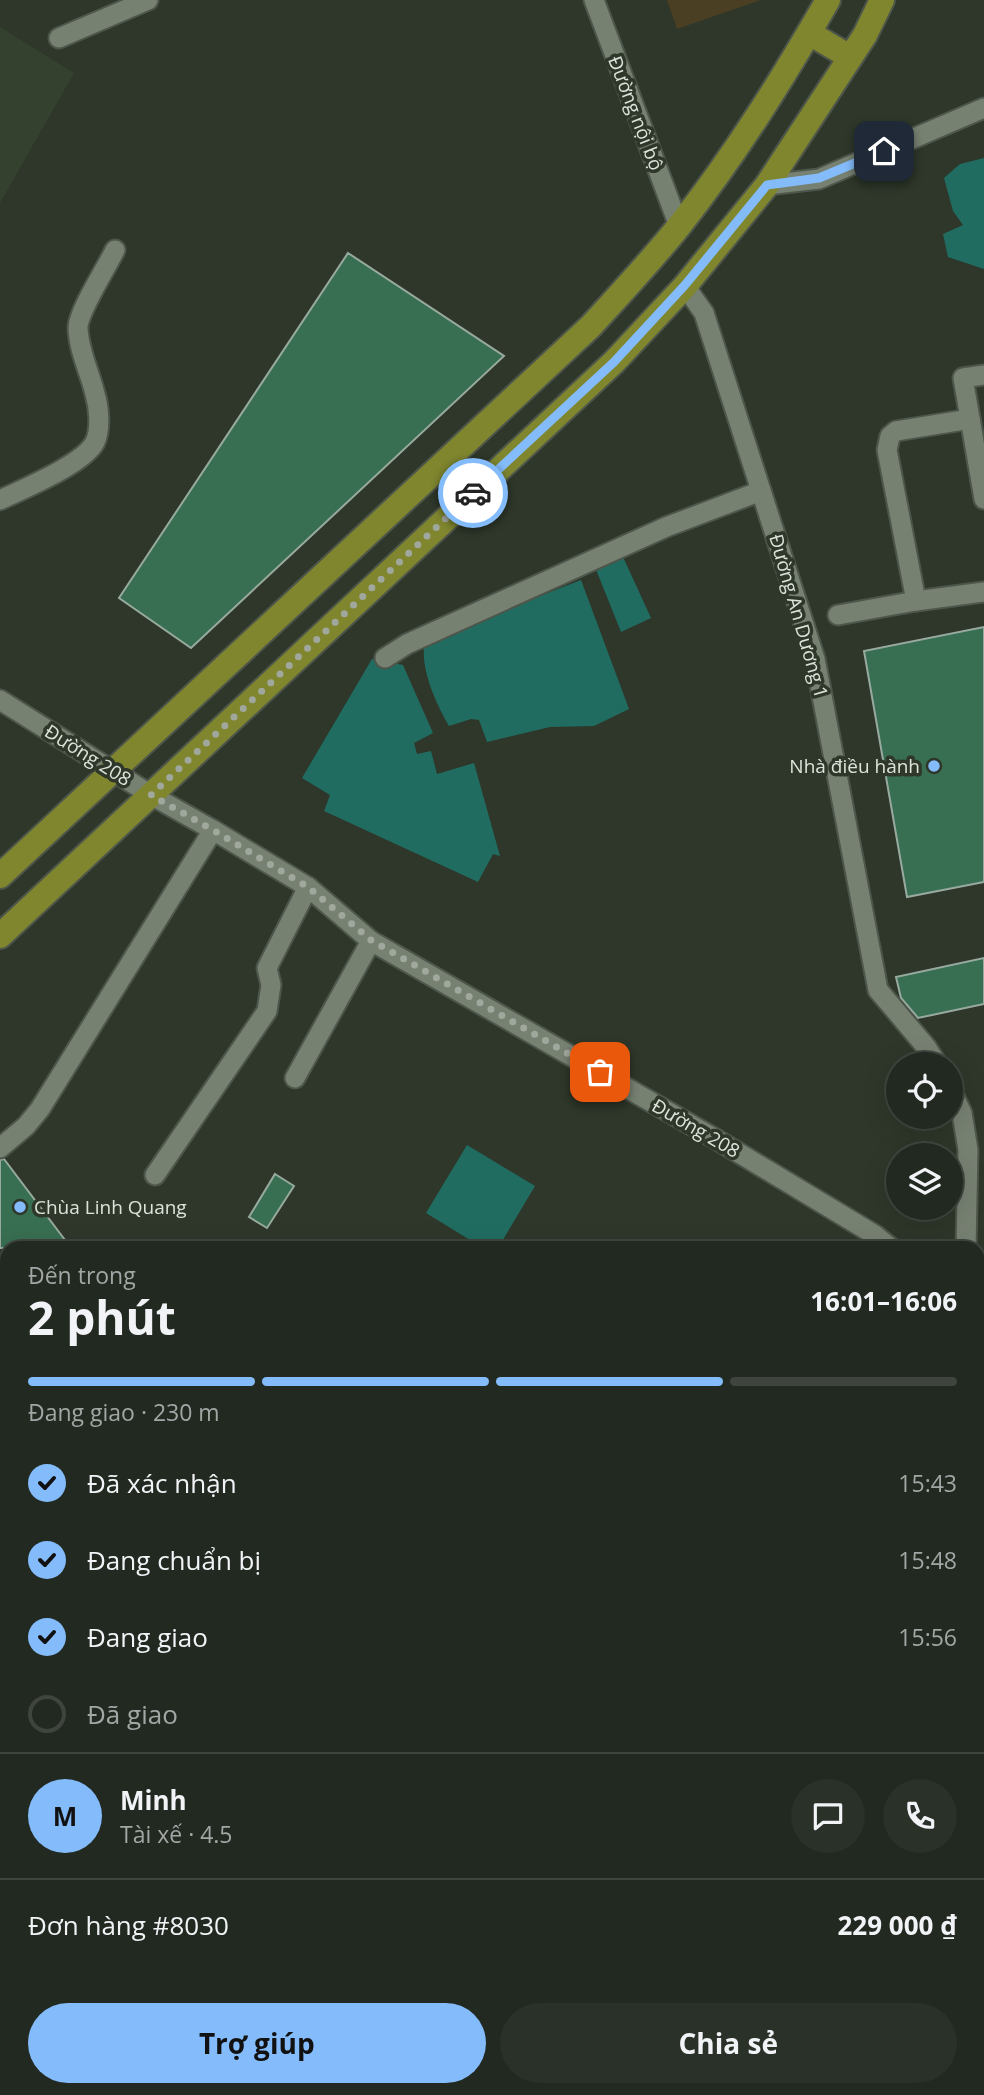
<!DOCTYPE html>
<html lang="vi">
<meta charset="utf-8">
<style>
body{margin:0;font-family:"Open Sans",sans-serif;background:#2a3129;color:#f1f3f6;height:100vh;display:flex;flex-direction:column;font-size:26px;white-space:nowrap}
*{box-sizing:border-box;margin:0}
p{font-size:23px;color:#a2a6a5}
.icon{flex:none;width:38px;height:38px;fill:none;stroke:currentColor;stroke-width:2;stroke-linecap:round;stroke-linejoin:round}
.map{position:relative;flex:1;overflow:hidden}
.panel{position:absolute;left:0px;top:1241px;width:985px;height:856px;display:flex;flex-direction:column;background:#222920;border-radius:21px 21px 0 0;box-shadow:0 7px 28px #0002,0 0 0 2px #3f453e}
.panel>*{flex:none}
.tools{position:absolute;left:886px;top:1052px;display:grid;gap:14px}
.tools a{display:grid;place-items:center;width:77px;height:77px;border-radius:50%;background:#222920;box-shadow:0 7px 28px #0002,0 0 0 2px #3f453e;font-size:35px}
.pin{position:absolute;display:grid;place-items:center;width:60px;height:60px;color:#fff;margin:-30px;border-radius:14px;box-shadow:0 4px 10px #0006}
.courier{position:absolute;display:grid;place-items:center;width:70px;height:70px;margin:-35px;border:5px solid #84bcfb;border-radius:50%;background:#fff;color:#222;box-shadow:0 2px 9px #0007}
.summary em{font-style:normal;font-weight:700}
.summary div{display:flex;flex-direction:column-reverse}
.summary{display:flex;align-items:center;justify-content:space-between;height:119px;padding:0 28px}
h1{font-size:46px;font-weight:700;line-height:52px}
.bar{display:grid;grid-template-columns:repeat(4,1fr);gap:10px 7px;align-content:center;height:84px;padding:0 28px}
.bar i{height:9px;border-radius:5px;background:#3f453e}
.bar .selected{background:#84bcfb}
.bar p{grid-column:span 4}
.line{display:flex;align-items:center;gap:18px;padding:0 28px;border-top:2px solid #3f453e}
.line div{flex:1}
.round{display:grid;place-items:center;flex:none;width:74px;height:74px;border-radius:37px;background:#2a3129}
ol{padding:0 28px;list-style:none}
li{display:flex;align-items:center;gap:21px;height:77px}
li p{margin-inline-start:auto}
li .icon{padding:7px;border-radius:50%;background:#84bcfb;color:#111;stroke-width:4}
li:last-child{color:#a2a6a5}
li i{width:38px;height:38px;border:4px solid #3f453e;border-radius:50%}
.primary-button{display:flex;gap:14px;margin-top:auto;padding:14px 28px}
.primary-button a{flex:1;height:80px;border-radius:42px;background:#84bcfb;color:#111;font-size:28px;font-weight:700;line-height:80px;text-align:center}
.primary-button a+a{background:#2a3129;color:#f1f3f6}
.map>svg:first-child{display:block}
.built{fill:#34412e}
.green{fill:#4a3f22}
.water{fill:#216c61}
.building{fill:#386e51;stroke:#98aa9f;stroke-width:2}
.lines{fill:none;stroke-linecap:round;stroke-linejoin:round}
.minor-casing{stroke:#4e554a;stroke-width:23}
.major-casing{stroke:#4e554a;stroke-width:28}
.minor{stroke:#778172;stroke-width:19}
.major{stroke:#7f862e;stroke-width:24}
.done{stroke:#a0a79c;stroke-width:7;stroke-dasharray:0 12.6}
.route{stroke:#84bcfb;stroke-width:9}
.poi-dot{fill:#84bcfb;stroke:#2e372a;stroke-width:2.5}
.labels{text-anchor:middle;stroke-width:7;stroke-linejoin:round;paint-order:stroke}
.street-label{font-size:19px;fill:#dde3da;stroke:#2e372a}
.poi-label{font-size:19px;fill:#dde3da;stroke:#2e372a;text-anchor:end}
</style>
<div class="map">
<svg width="984" height="2095" viewBox="0 0 984 2095">
<rect width="100%" height="100%" fill="#2e372a"/>
<path class="built" d="M0,27L74,73L0,203Z"/>
<g class="green">
<path d="M667,0H761L677,29Z"/>
<path d="M104,2090H269L263,2095H108Z"/>
</g>
<g class="water">
<path d="M984,158V269L948,257L943,234L963,225L953,211L944,178L960,164Z"/>
<path d="M623,557L651,618L621,632L595,567Z"/>
<path d="M581,580L629,709L594,726L550,727L487,742L479,720L471,719L449,726C436,703 419,667 425,641Z"/>
<path d="M372,659L403,665L433,733L414,743L417,754L431,751L437,774L474,763L500,856L493,854L478,882L324,811L330,795L302,778Z"/>
<path d="M467,1145L535,1186L498,1248H483L426,1213Z"/>
</g>
<g class="building">
<path d="M348,253L504,356L191,648L119,598Z"/>
<path d="M984,627V882L907,897L864,651Z"/>
<path d="M984,958V1004L918,1018L901,998L896,977Z"/>
<path d="M4,1159L71,1248H0V1160Z"/>
<path d="M275,1174L294,1186L267,1228L249,1217Z"/>
</g>
<g class="lines">
<defs>
<g id="minor">
<path d="M594,0L679,226"/>
<path d="M59,38L148,0"/>
<path d="M767,185L819,179L984,108"/>
<path d="M685,286L704,313L815,659L878,990L927,1048L937,1064"/>
<path d="M984,375L963,378L984,499"/>
<path d="M0,500C23,489 84,464 95,442C101,429 99,407 95,394C90,373 78,349 78,327C79,310 107,267 115,250"/>
<path d="M916,601L887,450L890,436L896,431L970,419"/>
<path d="M838,615L916,601L984,592"/>
<path d="M385,658L407,644L666,527L761,491"/>
<path d="M0,700L151,795L213,830L308,887L371,941L714,1138L875,1235L891,1248"/>
<path d="M295,1078L371,941"/>
<path d="M950,1088L962,1113L968,1150L966,1248"/>
<path d="M0,1148L26,1126L40,1109L213,830"/>
<path d="M155,1175L267,1011L271,985L267,968L308,887"/>
<path d="M978,1305L984,1309"/>
<path d="M0,1321L7,1332"/>
<path d="M0,1358L7,1352"/>
<path d="M978,1713L984,1712"/>
<path d="M0,1909L7,1905"/>
<path d="M978,1931L984,1929"/>
<path d="M0,1943L7,1939"/>
<path d="M0,2043L7,2039"/>
<path d="M100,2090L103,2095"/>
<path d="M424,2090L430,2095"/>
<path d="M535,2090L541,2095"/>
<path d="M624,2090L630,2095"/>
<path d="M932,2090V2095"/>
<path d="M322,2095L328,2090"/>
<path d="M498,2095L504,2090"/>
</g>
<g id="major">
<path d="M809,33L850,57"/>
<path d="M0,876L591,326C621,293 652,260 680,225C736,154 783,78 828,0"/>
<path d="M0,936L614,362L685,286L767,185L865,35L882,0"/>
<path d="M0,1613L7,1615"/>
<path d="M0,1637L7,1639"/>
<path d="M858,2090L867,2095"/>
<path d="M893,2090L903,2095"/>
</g>
</defs>
<use href="#minor" class="minor-casing"/>
<use href="#major" class="major-casing"/>
<use href="#minor" class="minor"/>
<use href="#major" class="major"/>
</g>
<g class="lines">
<path class="done" d="M473,493L151,795L213,830L308,887L371,940L600,1072"/>
<path class="route" d="M473,493L614,362L685,285L767,185L819,178L884,151"/>
</g>
<g class="poi-dot">
<circle cx="934" cy="766" r="7"/>
<circle cx="20" cy="1207" r="7"/>
</g>
<g class="labels">
<g class="street-label">
<text transform="translate(636 113) rotate(69)" y="7">Đường nội bộ</text>
<text transform="translate(799 616) rotate(74)" y="7">Đường An Dương 1</text>
<text transform="translate(88 755) rotate(32)" y="7">Đường 208</text>
<text transform="translate(696 1128) rotate(30)" y="7">Đường 208</text>
</g>
<g class="poi-label">
<text x="920" y="773">Nhà điều hành</text>
<text x="34" y="1214" text-anchor="start">Chùa Linh Quang</text>
</g>
</g>
</svg>
<div class="tools">
<a><svg class="icon" aria-label="locate" viewBox="0 0 24 24"><circle cx="12" cy="12" r="6"/><path d="M12 2v4M12 18v4M2 12h4M18 12h4"/></svg></a>
<a><svg class="icon" aria-label="layers" viewBox="0 0 24 24"><path d="M12 4l9 5-9 5-9-5zM3 14l9 5 9-5"/></svg></a>
</div>
<div class="pin" style="left:600px;top:1072px;background:#ea580c"><svg class="icon" aria-label="bag" viewBox="0 0 24 24"><path d="M5 8h14l-1 12H6zM9 8a3 3 0 0 1 6 0"/></svg></div>
<div class="pin" style="left:884px;top:151px;background:#1f2937"><svg class="icon" aria-label="home" viewBox="0 0 24 24"><path d="M3 11l9-7 9 7M6 9v11h12V9"/></svg></div>
<div class="courier" style="left:473px;top:493px"><svg class="icon" aria-label="car" viewBox="0 0 24 24"><path d="M5 17H2v-5l4-1 3-4h7l3 4 3 1v5h-3M9 17h6M6 11h13"/><circle cx="7" cy="17" r="2"/><circle cx="17" cy="17" r="2"/></svg></div>
<section class="panel">
<div class="summary"><div><h1>2 phút</h1><p>Đến trong</p></div><em>16:01–16:06</em></div>
<div class="bar"><i class="selected"></i><i class="selected"></i><i class="selected"></i><i></i><p>Đang giao · 230 m</p></div>
<ol>
<li><svg class="icon" aria-label="check" viewBox="0 0 24 24"><path d="M5 12l5 5 9-10"/></svg>Đã xác nhận<p>15:43</p></li>
<li><svg class="icon" aria-label="check" viewBox="0 0 24 24"><path d="M5 12l5 5 9-10"/></svg>Đang chuẩn bị<p>15:48</p></li>
<li><svg class="icon" aria-label="check" viewBox="0 0 24 24"><path d="M5 12l5 5 9-10"/></svg>Đang giao<p>15:56</p></li>
<li><i></i>Đã giao</li>
</ol>
<div class="line" style="height:126px"><b class="round" style="background:#84bcfb;color:#111">M</b><div><b>Minh</b><p>Tài xế · 4.5</p></div><a class="round"><svg class="icon" aria-label="chat" viewBox="0 0 24 24"><path d="M4 5h16v11H9l-5 4z"/></svg></a><a class="round"><svg class="icon" aria-label="phone" viewBox="0 0 24 24"><path d="M5 4h4l2 5-3 2q2 4 5 5l2-3 5 2v4C11 20 4 13 5 4z"/></svg></a></div>
<div class="line" style="height:91px"><div>Đơn hàng #8030</div><b>229 000 ₫</b></div>
<div class="primary-button"><a>Trợ giúp</a><a>Chia sẻ</a></div>
</section>
</div>
